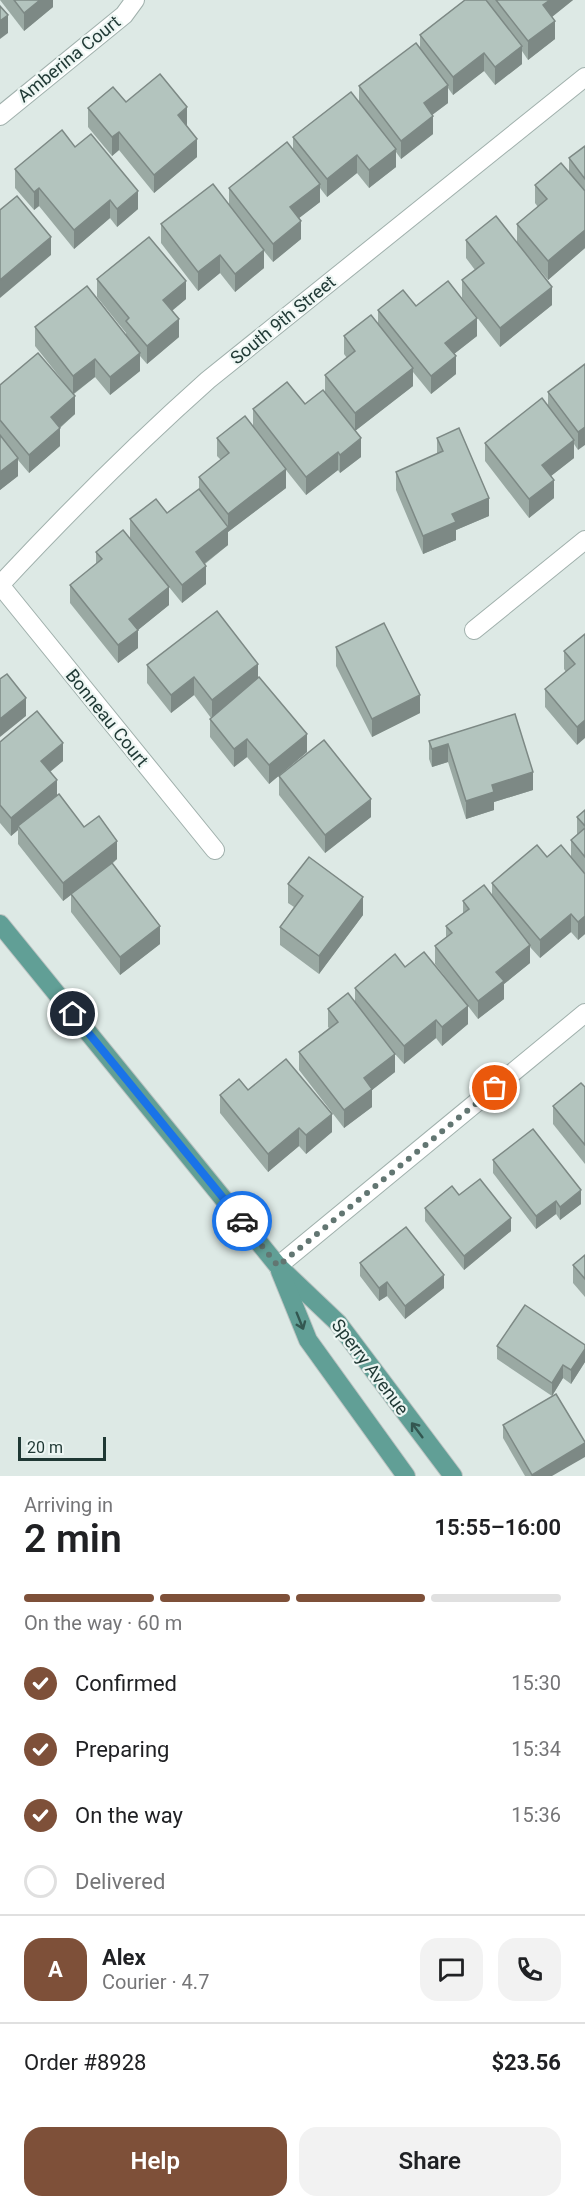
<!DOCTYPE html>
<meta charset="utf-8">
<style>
body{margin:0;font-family:Roboto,sans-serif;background:#f2f2f2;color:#202124;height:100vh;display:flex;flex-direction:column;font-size:22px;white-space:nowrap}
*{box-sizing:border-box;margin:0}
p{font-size:20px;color:#757577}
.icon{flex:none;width:33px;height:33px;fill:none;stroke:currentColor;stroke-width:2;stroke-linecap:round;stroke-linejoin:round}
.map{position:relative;height:1476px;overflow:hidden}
.panel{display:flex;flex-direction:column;background:#fff;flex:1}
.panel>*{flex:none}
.scale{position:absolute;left:18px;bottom:15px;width:88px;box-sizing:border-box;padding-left:6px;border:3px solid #1f3834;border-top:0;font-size:16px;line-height:21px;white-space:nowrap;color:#1f3834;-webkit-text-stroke:4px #edf6f3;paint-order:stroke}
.pin{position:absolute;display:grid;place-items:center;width:51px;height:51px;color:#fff;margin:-26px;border:3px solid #fff;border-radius:50%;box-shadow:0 2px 6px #0007}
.courier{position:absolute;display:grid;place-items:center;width:60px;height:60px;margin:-30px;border:4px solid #1a73e8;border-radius:50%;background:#fff;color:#222;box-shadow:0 2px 8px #0007}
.headline em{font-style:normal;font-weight:600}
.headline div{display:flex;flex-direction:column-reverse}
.headline{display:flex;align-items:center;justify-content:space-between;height:102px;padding:0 24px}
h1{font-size:39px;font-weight:600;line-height:45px}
.bar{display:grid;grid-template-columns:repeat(4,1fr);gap:9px 6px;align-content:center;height:72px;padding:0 24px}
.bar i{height:8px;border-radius:4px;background:#e0e0e0}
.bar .active{background:#7e5039}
.bar p{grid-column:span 4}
.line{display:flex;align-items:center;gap:15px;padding:0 24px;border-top:2px solid #e0e0e0}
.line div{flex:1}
.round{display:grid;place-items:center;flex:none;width:63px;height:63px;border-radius:18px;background:#f2f2f2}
ol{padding:0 24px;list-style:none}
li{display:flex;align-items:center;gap:18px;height:66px}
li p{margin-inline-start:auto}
li .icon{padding:6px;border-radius:50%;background:#7e5039;color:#fff;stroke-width:4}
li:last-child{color:#757577}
li i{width:33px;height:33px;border:3px solid #e0e0e0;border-radius:50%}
.cta{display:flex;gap:12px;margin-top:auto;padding:12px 24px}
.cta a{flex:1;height:69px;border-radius:18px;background:#7e5039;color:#fff;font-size:24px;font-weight:600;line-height:69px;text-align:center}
.cta a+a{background:#f2f2f2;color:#202124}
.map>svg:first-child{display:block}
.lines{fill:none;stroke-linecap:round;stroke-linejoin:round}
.street-casing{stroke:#a0b0ac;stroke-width:20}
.primary-casing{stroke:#bcc3c2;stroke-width:20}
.street{stroke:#fff;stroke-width:18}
.primary{stroke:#619f96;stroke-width:18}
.wall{fill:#9aa9a3}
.shaded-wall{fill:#7d8985}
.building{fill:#b3c4be;stroke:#7d8985;stroke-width:1.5}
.oneway{stroke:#335751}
.done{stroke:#627672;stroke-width:6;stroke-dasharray:0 10.8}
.route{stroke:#1a73e8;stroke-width:8}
.labels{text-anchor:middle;stroke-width:4.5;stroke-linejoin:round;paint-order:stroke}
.street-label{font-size:18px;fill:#1f3834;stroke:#edf6f3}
</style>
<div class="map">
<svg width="585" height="1476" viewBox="0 0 585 1476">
<rect width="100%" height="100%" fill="#dde9e5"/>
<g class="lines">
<defs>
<g id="street">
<path d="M0,116L124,15L135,0"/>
<path d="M0,585C66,514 135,445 208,380L585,77"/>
<path d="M0,585L215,850"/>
<path d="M474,630L585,540"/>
<path d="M278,1266L585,1013"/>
</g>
<g id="primary">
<path d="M0,924L278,1266L338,1323L453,1476"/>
<path d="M280,1271L308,1340L406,1476"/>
</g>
</defs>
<use href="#street" class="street-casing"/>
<use href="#primary" class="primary-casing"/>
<use href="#street" class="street"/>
<use href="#primary" class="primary"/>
</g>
<g class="wall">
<path d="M0,0H53V7L24,31Z"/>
<path d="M465,0H573L552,17L555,39L528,60L522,51V64L495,85L484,71L453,95L448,88V103L432,115L433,134L401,159L396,152V167L369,188L357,173L327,197L320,188V202L299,218L301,239L273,262L264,251V268L235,292L220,273L198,291L161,243V224L229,205V188L293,150V137L359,102V86L420,49V35Z"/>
<path d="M88,108L187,125V126L197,157L154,193L119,150L112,156L88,127Z"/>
<path d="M585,146V248L548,280L521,248L552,305L500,347L462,298V280L475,270L466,258V240L517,242V224L538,207L535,203V185L569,172V158Z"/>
<path d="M75,147L138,209L117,227L110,218L74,249L39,206L34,210L15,188V169Z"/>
<path d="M97,279L186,299L172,311L179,337L147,364L140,356V371L110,395L95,377L74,394L75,414L60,428V446L29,473L18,460V476L0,490V385H66L35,346V327L126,334V333L97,297Z"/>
<path d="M416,306L477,336L454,354L456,374L431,394L413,372V386L355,431L361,457L340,473L338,470L306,495L286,470V488L228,532V545L205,564L206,584L182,603L169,587V605L138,630V648L118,663L70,603V585L96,564V552L161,577L130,538V519L167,513L199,489V477L221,460L217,456V438L253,426V409L305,404L325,393V375L347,358L344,354V336L378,323V310Z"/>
<path d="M585,364L578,450L574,444V458L551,476L554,498L529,518L485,461V443L548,406V392Z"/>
<path d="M437,438L489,516L456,530V540L423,554L396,490V472L437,454Z"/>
<path d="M585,634L577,745L545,707V689L566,672L564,669V651Z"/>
<path d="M336,647L420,713L372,737L336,666Z"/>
<path d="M147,665L258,678L307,752L269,784L247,757L234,767L210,737V719L211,718L194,695L171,713L147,683Z"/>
<path d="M515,714L533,790L494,802V810L466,819L448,762L432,767L429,759V741Z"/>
<path d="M0,742L63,761L50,772L57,796L84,827L117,859L112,864L160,944L120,975L71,912V895L63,901L18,844V830L11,836L0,823Z"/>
<path d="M279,776L371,817L325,853L279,795Z"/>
<path d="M585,810V934L578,940L571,932L540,958L530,947V963L504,984V999L478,1019L468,1006V1024L442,1046L436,1038L404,1064L395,1054V1072L372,1090V1107L344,1128L299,1070V1052L329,1028L328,1027V1009L355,1002V988L405,967L460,996L435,964V946L446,937V926L463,913V901L492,896V883L547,857L571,858V840L577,835V817Z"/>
<path d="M288,884L363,915L319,974L280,945V927L294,907L288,903Z"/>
<path d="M585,1087V1164L553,1124V1106Z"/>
<path d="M248,1090L332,1132L306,1154L299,1146L268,1172L220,1113V1095Z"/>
<path d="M493,1160L581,1204L560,1220L556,1214L536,1229L493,1173Z"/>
<path d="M459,1195L511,1231L464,1270L425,1221V1208Z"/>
<path d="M585,1255V1297L573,1283V1265Z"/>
<path d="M360,1263L444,1288L405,1319L387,1296L379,1301L360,1276Z"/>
<path d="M585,1345V1362L571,1384L563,1378L552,1396L497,1359V1346Z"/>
<path d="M503,1425L552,1476H525L503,1438Z"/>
</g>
<g class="shaded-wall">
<path d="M40,0H53V7L24,31V13Z"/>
<path d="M550,0H573L543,24V5Z"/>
<path d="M8,15V33L0,39V21Z"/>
<path d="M555,21V39L528,60V41Z"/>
<path d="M522,46V64L495,85V67Z"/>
<path d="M484,53V71L453,95V77Z"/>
<path d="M448,85V103L424,121V103Z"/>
<path d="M187,107V125L178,133V115Z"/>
<path d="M433,116V134L401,159V141Z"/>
<path d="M119,132V150L112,156V137Z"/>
<path d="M197,139V157L154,193V175Z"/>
<path d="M396,149V167L369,188V170Z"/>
<path d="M357,155V173L327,197V179Z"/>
<path d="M320,184V202L290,225V207Z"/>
<path d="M39,188V206L34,210V192Z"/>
<path d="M138,191V209L117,227V209Z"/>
<path d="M110,200V218L74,249V230Z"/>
<path d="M301,221V239L273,262V244Z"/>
<path d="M585,230V248L548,280V261Z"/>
<path d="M51,237V255L0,298V280Z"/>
<path d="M264,250V268L235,292V274Z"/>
<path d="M220,255V273L198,291V272Z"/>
<path d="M186,281V299L163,318V300Z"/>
<path d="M552,287V305L500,347V328Z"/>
<path d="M477,318V336L445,361V343Z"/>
<path d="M179,319V337L147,364V346Z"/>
<path d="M140,353V371L110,395V377Z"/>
<path d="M456,356V374L431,394V376Z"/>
<path d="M95,359V377L73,394V376Z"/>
<path d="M413,368V386L355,431V413Z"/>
<path d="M75,396V414L51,435V417Z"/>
<path d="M585,427V445L578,450V432Z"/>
<path d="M60,428V446L29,473V455Z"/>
<path d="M361,438V457L340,473V455Z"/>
<path d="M574,440V458L542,483V465Z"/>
<path d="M338,452V470L306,495V477Z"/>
<path d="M18,458V476L0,490V472Z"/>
<path d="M286,469V488L228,532V514Z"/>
<path d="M554,480V498L529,518V499Z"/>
<path d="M489,498V516L456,530V540L423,554V536L452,514Z"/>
<path d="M228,527V545L196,570V552Z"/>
<path d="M206,566V584L182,603V585Z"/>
<path d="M169,587V605L138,630V648L118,663V645L129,619Z"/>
<path d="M258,664V682L212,718V700Z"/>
<path d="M194,677V695L171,713V695Z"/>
<path d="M420,695V713L372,737V719Z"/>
<path d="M26,698V716L0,737V719Z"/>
<path d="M585,720V738L577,745V727Z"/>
<path d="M307,734V752L269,784V765Z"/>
<path d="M247,739V757L234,767V749Z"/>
<path d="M63,743V761L41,779V761Z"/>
<path d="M448,744V762L432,767V749Z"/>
<path d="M533,772V790L494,802V810L466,819V801L492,785Z"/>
<path d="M57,780V798L18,826V830L11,836V818Z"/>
<path d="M371,799V817L325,853V835Z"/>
<path d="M117,841V859L63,901V883Z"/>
<path d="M363,897V915L319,974V956Z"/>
<path d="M571,914V932L540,958V940Z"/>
<path d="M585,916V934L578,940V922Z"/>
<path d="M160,926V944L120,975V957Z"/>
<path d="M530,945V963L504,984V999L478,1019V1001L496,972Z"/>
<path d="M468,1006V1024L442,1046V1027Z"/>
<path d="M436,1020V1038L404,1064V1046Z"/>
<path d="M395,1054V1072L372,1090V1107L344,1128V1110L364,1078Z"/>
<path d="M332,1114V1132L306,1154V1135Z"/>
<path d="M299,1128V1146L268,1172V1154Z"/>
<path d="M581,1190V1204L560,1220V1207Z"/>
<path d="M556,1201V1214L536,1229V1216Z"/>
<path d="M511,1218V1231L464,1270V1256Z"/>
<path d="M444,1275V1288L405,1319V1306Z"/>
<path d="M387,1282V1296L379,1301V1288Z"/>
<path d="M585,1349V1362L571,1384V1370Z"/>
<path d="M563,1365V1378L552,1396V1383Z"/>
<path d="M585,1443V1457L552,1476H532V1475Z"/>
</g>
<g class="building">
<path d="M14,0H40L24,13Z"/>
<path d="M465,0H486L522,46L495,67L484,53L453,77L420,35Z"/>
<path d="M496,0H550L543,5L555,21L528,41Z"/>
<path d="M0,6L8,15L0,21Z"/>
<path d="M416,43L448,85L424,103L433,116L401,141L359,86Z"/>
<path d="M160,74L187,107L178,115L197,139L154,175L119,132L112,137L88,108L113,87L126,102Z"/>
<path d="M351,92L396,149L369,170L357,155L327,179L293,137Z"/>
<path d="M62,130L75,147L91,134L138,191L117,209L110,200L74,230L39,188L34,192L15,169Z"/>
<path d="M287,142L320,184L290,207L301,221L273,244L229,188Z"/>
<path d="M585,146V179L569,158Z"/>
<path d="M561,163L585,191V230L548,261L517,224L547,199L535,185Z"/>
<path d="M213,184L264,250L235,274L220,255L198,272L161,224Z"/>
<path d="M17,196L51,237L0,280V210Z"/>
<path d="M496,216L552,287L500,328L462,280L484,263L466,240Z"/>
<path d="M149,237L186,281L163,300L179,319L147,346L126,321L129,318L97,279Z"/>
<path d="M448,281L477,318L445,343L456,356L431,376L378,310L403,290L416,306Z"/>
<path d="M87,286L140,353L110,377L95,359L73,376L35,327Z"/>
<path d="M371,315L413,368L355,413L325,375L355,351L344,336Z"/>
<path d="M38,353L75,396L51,417L60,428L29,455L0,420V385Z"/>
<path d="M585,364V427L578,432L548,392Z"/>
<path d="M287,382L305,404L323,390L361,438L340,455L338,452L306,477L253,409Z"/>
<path d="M542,398L574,440L542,465L554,480L529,499L485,443Z"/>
<path d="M245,416L286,469L228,514L199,477L229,453L217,438Z"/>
<path d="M459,428L489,498L452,514L456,522L423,536L396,472L443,451L437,438Z"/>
<path d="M0,435L18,458L0,472Z"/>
<path d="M199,489L228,527L196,552L206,566L182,585L130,519L156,499L167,513Z"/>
<path d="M123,530L169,587L129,619L138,630L118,645L70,585L102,559L96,552Z"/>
<path d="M217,611L258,664L212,700L194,677L171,695L147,665Z"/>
<path d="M384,623L420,695L372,719L336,647Z"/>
<path d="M585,634V720L577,727L545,689L575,664L564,651Z"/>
<path d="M7,674L26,698L0,719V679Z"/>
<path d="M259,677L307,734L269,765L247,739L234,749L210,719Z"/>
<path d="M37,711L63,743L41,761L57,780L11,818L0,805V742Z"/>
<path d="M515,714L533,772L492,785L494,792L466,801L448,744L432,749L429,741Z"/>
<path d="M324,740L371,799L325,835L279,776Z"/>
<path d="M59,794L84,827L99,816L117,841L63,883L18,826Z"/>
<path d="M585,810V826L577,817Z"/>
<path d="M585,828V857L571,840Z"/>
<path d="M537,845L547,857L561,845L585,874V916L578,922L571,914L540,940L492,883Z"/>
<path d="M309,857L363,897L319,956L280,927L303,896L288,884Z"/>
<path d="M112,863L160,926L120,957L71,894Z"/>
<path d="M484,885L530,945L496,972L504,981L478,1001L435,946L452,933L446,926L469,909L463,901Z"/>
<path d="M424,952L468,1006L442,1027L436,1020L404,1046L355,988L395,954L405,967Z"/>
<path d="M348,993L395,1054L364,1078L372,1089L344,1110L299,1052L338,1022L328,1009Z"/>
<path d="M286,1059L332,1114L306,1135L299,1128L268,1154L220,1095L239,1079L248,1090Z"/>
<path d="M581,1083L585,1087V1145L553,1106Z"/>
<path d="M533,1129L581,1190L560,1207L556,1201L536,1216L493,1160Z"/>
<path d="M480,1179L511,1218L464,1256L425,1208L452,1186L459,1195Z"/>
<path d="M406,1227L444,1275L405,1306L387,1282L379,1288L360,1263Z"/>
<path d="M585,1255V1279L573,1265Z"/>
<path d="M525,1305L585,1345V1349L571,1370L563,1365L552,1383L497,1346Z"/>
<path d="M556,1394L585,1442V1443L532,1475L503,1425Z"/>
</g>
<defs><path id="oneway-shaft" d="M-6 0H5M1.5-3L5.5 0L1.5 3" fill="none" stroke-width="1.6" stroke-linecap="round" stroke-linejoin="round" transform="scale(1.5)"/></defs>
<g class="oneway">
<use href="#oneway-shaft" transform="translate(300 1321) rotate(68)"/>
<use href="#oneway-shaft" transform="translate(417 1430) rotate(-127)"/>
</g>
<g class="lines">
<path class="done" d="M242,1221L278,1266L495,1088"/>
<path class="route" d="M73,1014L242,1221"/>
</g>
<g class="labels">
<g class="street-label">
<text transform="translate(69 59) rotate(-39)" y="6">Amberina Court</text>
<text transform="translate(283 320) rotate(-39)" y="6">South 9th Street</text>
<text transform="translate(107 718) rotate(51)" y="6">Bonneau Court</text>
<text transform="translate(370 1367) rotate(53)" y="6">Sperry Avenue</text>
</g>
</g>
</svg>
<div class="scale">20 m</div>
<div class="pin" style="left:495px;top:1088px;background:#ea580c"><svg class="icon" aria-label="bag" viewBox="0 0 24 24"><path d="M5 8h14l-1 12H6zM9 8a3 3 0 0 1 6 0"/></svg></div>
<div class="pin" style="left:73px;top:1014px;background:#1f2937"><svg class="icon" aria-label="home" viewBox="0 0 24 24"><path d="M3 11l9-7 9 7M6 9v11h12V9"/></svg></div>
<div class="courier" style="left:242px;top:1221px"><svg class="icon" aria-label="car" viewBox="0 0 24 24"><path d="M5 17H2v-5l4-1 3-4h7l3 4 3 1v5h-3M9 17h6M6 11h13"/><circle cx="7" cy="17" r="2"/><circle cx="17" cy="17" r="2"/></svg></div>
</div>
<section class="panel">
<div class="headline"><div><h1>2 min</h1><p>Arriving in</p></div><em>15:55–16:00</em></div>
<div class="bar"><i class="active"></i><i class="active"></i><i class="active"></i><i></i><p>On the way · 60 m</p></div>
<ol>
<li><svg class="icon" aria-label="check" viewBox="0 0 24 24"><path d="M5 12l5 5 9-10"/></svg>Confirmed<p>15:30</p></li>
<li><svg class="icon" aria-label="check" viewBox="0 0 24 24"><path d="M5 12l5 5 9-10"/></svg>Preparing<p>15:34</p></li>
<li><svg class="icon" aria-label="check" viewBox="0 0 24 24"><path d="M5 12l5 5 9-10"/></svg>On the way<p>15:36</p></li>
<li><i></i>Delivered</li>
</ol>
<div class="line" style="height:108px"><b class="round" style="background:#7e5039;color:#fff">A</b><div><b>Alex</b><p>Courier · 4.7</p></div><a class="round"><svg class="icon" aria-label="chat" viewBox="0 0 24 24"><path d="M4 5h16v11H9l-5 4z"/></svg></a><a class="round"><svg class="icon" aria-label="phone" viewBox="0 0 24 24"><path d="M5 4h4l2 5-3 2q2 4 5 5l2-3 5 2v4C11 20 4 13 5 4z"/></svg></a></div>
<div class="line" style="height:78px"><div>Order #8928</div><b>$23.56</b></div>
<div class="cta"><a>Help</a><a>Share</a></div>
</section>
